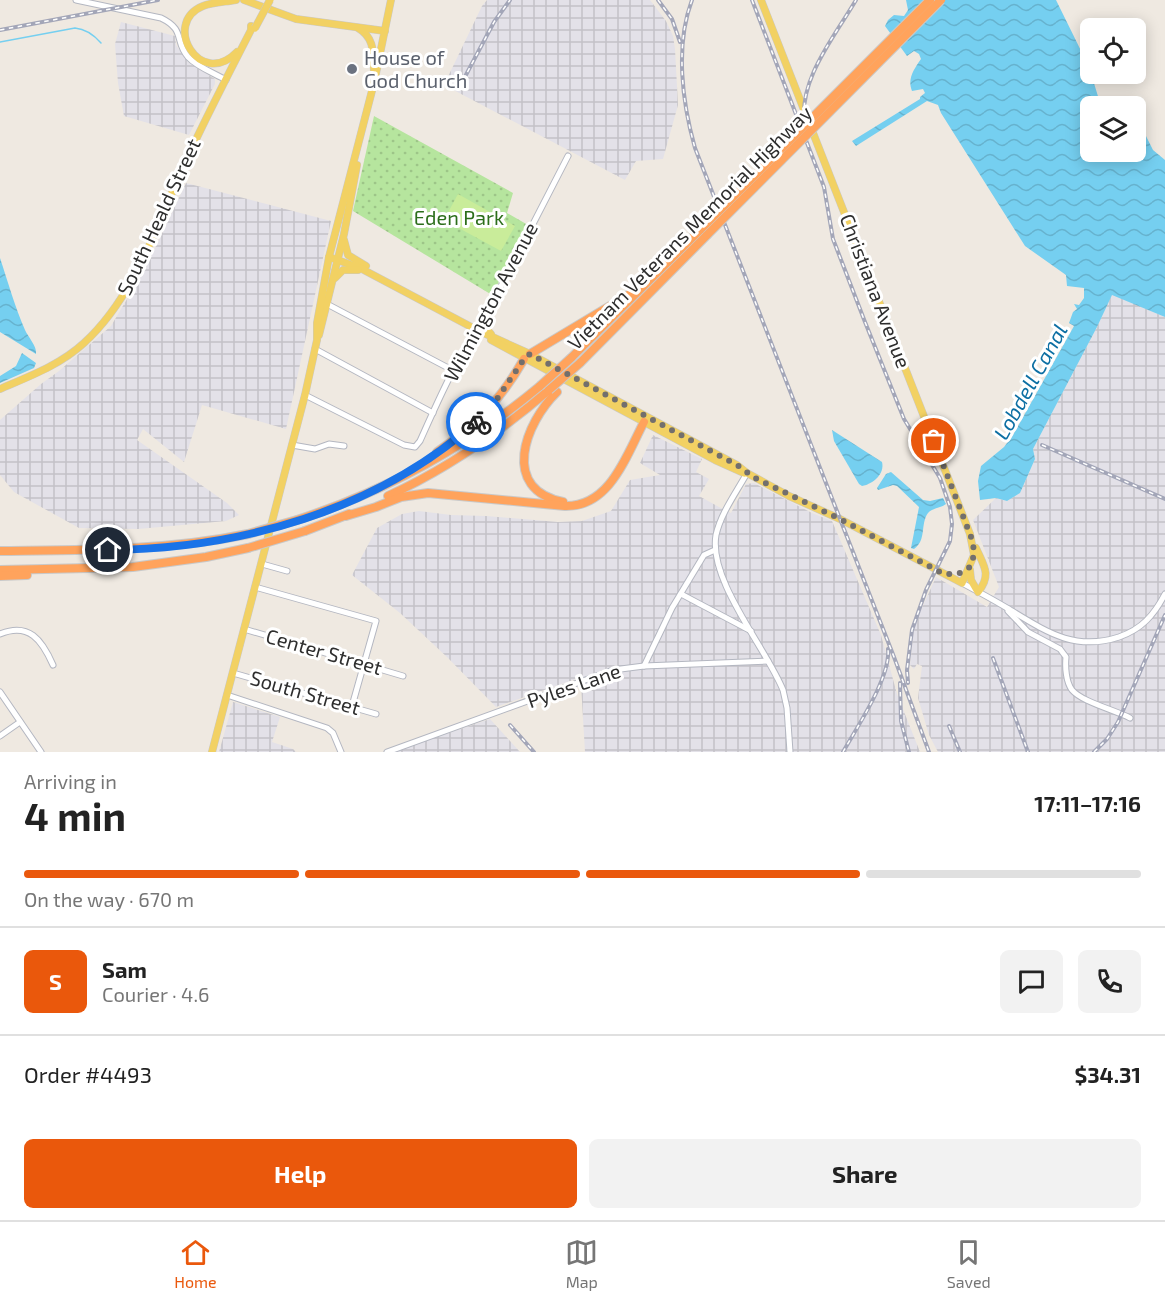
<!DOCTYPE html>
<meta charset="utf-8">
<style>
body{margin:0;font-family:"Exo 2",sans-serif;background:#f2f2f2;color:#222;height:100vh;display:flex;flex-direction:column;font-size:22px;white-space:nowrap}
*{box-sizing:border-box;margin:0}
p{font-size:20px;color:#767676}
.icon{flex:none;width:33px;height:33px;fill:none;stroke:currentColor;stroke-width:2;stroke-linecap:round;stroke-linejoin:round}
.map{position:relative;height:752px;overflow:hidden}
.drawer{display:flex;flex-direction:column;background:#fff;flex:1}
.drawer>*{flex:none}
.tools{position:absolute;left:1080px;top:18px;display:grid;gap:12px}
.tools a{display:grid;place-items:center;width:66px;height:66px;border-radius:9px;background:#fff;box-shadow:0 3px 15px #0003;font-size:30px}
.pin{position:absolute;display:grid;place-items:center;width:51px;height:51px;color:#fff;margin:-26px;border:3px solid #fff;border-radius:50%;box-shadow:0 2px 6px #0007}
.courier{position:absolute;display:grid;place-items:center;width:60px;height:60px;margin:-30px;border:4px solid #1a73e8;border-radius:50%;background:#fff;color:#222;box-shadow:0 2px 8px #0007}
.headline em{font-style:normal;font-weight:700}
.headline div{display:flex;flex-direction:column-reverse}
.headline{display:flex;align-items:center;justify-content:space-between;height:102px;padding:0 24px}
h1{font-size:39px;font-weight:700;line-height:45px}
.bar{display:grid;grid-template-columns:repeat(4,1fr);gap:9px 6px;align-content:center;height:72px;padding:0 24px}
.bar i{height:8px;border-radius:4px;background:#e0e0e0}
.bar .active{background:#ea580c}
.bar p{grid-column:span 4}
.line{display:flex;align-items:center;gap:15px;padding:0 24px;border-top:2px solid #e0e0e0}
.line div{flex:1}
.round{display:grid;place-items:center;flex:none;width:63px;height:63px;border-radius:9px;background:#f2f2f2}
.button{display:flex;gap:12px;margin-top:auto;padding:12px 24px}
.button a{flex:1;height:69px;border-radius:9px;background:#ea580c;color:#fff;font-size:24px;font-weight:700;line-height:69px;text-align:center}
.button a+a{background:#f2f2f2;color:#222}
.tabs{display:flex;justify-content:space-around;align-items:center;height:84px;border-top:2px solid #e0e0e0;background:#fff;font-size:16px;color:#767676}
.tabs a{display:grid;justify-items:center;gap:3px}
.tabs .active{color:#ea580c}
.map>svg:first-child{display:block}
.industrial{fill:url(#industrial-grid)}
.park{fill:url(#park-dots)}
.pitch{fill:#c9ec9a}
.water{fill:url(#water-waves)}
.lines{fill:none;stroke-linecap:round;stroke-linejoin:round}
.stream{stroke:#75cff0;stroke-width:1.5}
.minor-casing{stroke:#b4b7c1;stroke-width:7}
.major-casing{stroke:#c9c9c9;stroke-width:8}
.highway-casing{stroke:#c9c9c9;stroke-width:10}
.minor{stroke:#fff;stroke-width:5}
.major{stroke:#f2d163;stroke-width:7}
.highway{stroke:#ffa35c;stroke-width:8}
.rail-casing{stroke:#a3a6b8;stroke-width:4}
.rail{stroke:#fff;stroke-width:1.5;stroke-dasharray:4.5;stroke-linecap:butt}
.major-bridge-casing{stroke:#c9c9c9;stroke-width:8;stroke-linecap:butt}
.highway-bridge-casing{stroke:#c9c9c9;stroke-width:10;stroke-linecap:butt}
.major-bridge{stroke:#f2d163;stroke-width:7}
.highway-bridge{stroke:#ffa35c;stroke-width:8}
.done{stroke:#726f6d;stroke-width:6;stroke-dasharray:0 10.8}
.route{stroke:#1a73e8;stroke-width:8}
.worship-dot{fill:#6b7280;stroke:#fff;stroke-width:2}
.labels{text-anchor:middle;stroke-width:6;stroke-linejoin:round;paint-order:stroke}
.worship-label{font-size:20px;fill:#5b616d;stroke:#fff;text-anchor:start}
.street-label{font-size:20px;fill:#2e2e2e;stroke:#fff}
.park-label{font-size:20px;fill:#2c6e1b;stroke:#fff}
.water-label{font-size:21px;font-style:italic;fill:#0d6fa3;stroke:#fff}
</style>
<div class="map">
<svg width="1165" height="752" viewBox="0 0 1165 752">
<defs>
<pattern id="industrial-grid" width="8" height="8" patternUnits="userSpaceOnUse" patternTransform="scale(1.5)"><rect width="8" height="8" fill="#e3e1e8"/><path d="M0 4h8M4 0v8" fill="none" stroke="#c3c1c7"/></pattern>
<pattern id="park-dots" width="8" height="8" patternUnits="userSpaceOnUse" patternTransform="scale(1.5)"><rect width="8" height="8" fill="#b6e59e"/><path d="M2 2h.1M6 6h.1" fill="none" stroke="#9dc588" stroke-width="1.8" stroke-linecap="round"/></pattern>
<pattern id="water-waves" width="16" height="10" patternUnits="userSpaceOnUse" patternTransform="scale(1.5)"><rect width="16" height="10" fill="#75cff0"/><path d="M0 5q4-4 8 0t8 0" fill="none" stroke="#66b2ce"/></pattern>
</defs>
<rect width="100%" height="100%" fill="#efe9e1"/>
<g class="industrial">
<path d="M487,0H650L666,21L673,36L675,49L678,105L663,159L636,161L625,180L444,85L482,6Z"/>
<path d="M121,22L175,36L176,45L189,63L215,79V84L189,135L124,116L118,83L115,44Z"/>
<path d="M186,183L331,221L286,429L202,405L184,462L143,429L137,440L227,503L239,515L226,521L138,529L79,528L14,492L0,475V420L41,384L59,371L111,326L146,267Z"/>
<path d="M1112,294L1165,317V752H938L929,735L918,698L922,666L917,664L914,669L910,665L914,629L917,619L936,577L987,607L999,587L973,520L996,498L1007,501L1020,493L1035,459L1033,449L1097,327Z"/>
<path d="M653,435L702,459L696,472L709,479L699,496L719,507L731,513L746,484L754,483L812,513L832,521L881,635L897,694L920,752H585L581,684L579,678L496,707L448,658L400,613L352,575L377,528L402,514L419,511L451,515L486,516L558,522L582,521L611,511L630,480L660,475L640,463Z"/>
<path d="M233,702L280,717L272,742L293,749L296,752H219Z"/>
<path d="M490,719L520,752H396L419,743Z"/>
</g>
<path class="park" d="M374,116L513,193L507,213L528,225L492,295L353,211Z"/>
<path class="pitch" d="M458,194L515,226L501,251L444,220Z"/>
<g class="water">
<path d="M906,0H1056L1089,67L1101,106H1090V152H1136V124L1146,136L1153,150L1165,160V317L1112,295L1097,327L1033,449L1035,459L1020,493L1007,501L996,498L980,500L978,481L981,466L1004,447L1013,435L1074,326L1069,323L1073,312L1077,309L1074,304L1079,305L1084,298V288L1067,286L1066,275L1025,246L941,113L938,105L927,101L856,146L852,141L920,99V97L925,93L923,89L912,91C907,79 914,69 921,59L919,54L914,51L907,56L885,26L888,20L894,15L904,16L908,10Z"/>
<path d="M0,258C8,282 15,307 25,330C28,337 37,346 36,354L0,332Z"/>
<path d="M22,353L36,363L34,368L0,383V376L16,366Z"/>
<path d="M832,430L882,462C885,474 873,484 862,486L859,484L834,441Z"/>
<path d="M891,472L923,500L930,501L943,498L946,504C941,508 932,508 928,513C920,524 927,540 914,549L911,548L919,507L897,486L893,485L878,490L877,488L886,474Z"/>
</g>
<g class="lines">
<path class="stream" d="M0,42L75,28C86,29 94,35 101,43"/>
<defs>
<g id="minor">
<path d="M76,0L161,18C186,30 174,41 188,57C197,67 214,73 226,80"/>
<path d="M327,304L454,371"/>
<path d="M315,349L433,413"/>
<path d="M305,395L404,445L415,447L420,441C438,401 456,359 482,323L568,156"/>
<path d="M292,445L315,449L329,444L344,446"/>
<path d="M747,473C736,493 721,513 716,535C708,580 766,648 783,690L787,708L790,752"/>
<path d="M262,564L287,571"/>
<path d="M962,583C977,591 992,599 1007,608C1044,630 1073,652 1119,637C1142,629 1154,615 1165,594"/>
<path d="M255,587L376,621L352,706"/>
<path d="M681,594L751,631"/>
<path d="M1008,611L1028,632L1060,649L1066,657C1065,667 1066,682 1072,690C1082,702 1115,710 1130,718"/>
<path d="M244,629L403,676"/>
<path d="M0,634C29,622 42,640 53,665"/>
<path d="M644,666L672,608L704,555L715,550"/>
<path d="M233,673L376,714"/>
<path d="M0,692L41,752"/>
<path d="M227,695L327,728L333,733L341,752"/>
<path d="M0,736L20,722"/>
<path d="M387,752L613,670L644,666L768,661"/>
</g>
<g id="major">
<path d="M236,0C225,2 213,2 203,6C161,23 200,90 237,52"/>
<path d="M244,0L296,19L385,31"/>
<path d="M358,28C375,38 373,53 374,71"/>
<path d="M344,240L348,255L366,266"/>
<path d="M329,257L360,268L477,330L530,354L737,465L747,473L789,496L840,519L962,583L974,555L970,534L761,0"/>
<path d="M335,278L343,270H358"/>
<path d="M484,319L485,327L491,334"/>
<path d="M319,335L344,234L357,165"/>
<path d="M491,340L715,460L744,473"/>
<path d="M0,389C30,376 60,365 84,343C135,296 156,227 184,165C205,119 228,75 251,30V26"/>
<path d="M970,570L971,580L978,592C992,575 984,566 976,548"/>
<path d="M212,752L305,395L317,340V323L329,257L374,83L391,0"/>
</g>
<g id="highway">
<path d="M530,354L630,294"/>
<path d="M571,358L701,229"/>
<path d="M580,363L707,235"/>
<path d="M557,392C525,423 500,489 563,502"/>
<path d="M437,452C476,425 500,401 524,359"/>
<path d="M388,496C447,469 500,432 549,390"/>
<path d="M346,516L376,507L401,497L428,493L565,506C610,507 626,456 644,422"/>
<path d="M297,520C386,491 468,446 540,386"/>
<path d="M305,531L349,514"/>
<path d="M0,551C84,550 166,551 248,534"/>
<path d="M0,570L133,567L206,557L248,548"/>
<path d="M0,576L27,575"/>
</g>
</defs>
<use href="#minor" class="minor-casing"/>
<use href="#major" class="major-casing"/>
<use href="#highway" class="highway-casing"/>
<use href="#minor" class="minor"/>
<use href="#major" class="major"/>
<use href="#highway" class="highway"/>
<defs>
<g id="rail">
<path d="M658,0L672,19L680,42"/>
<path d="M692,0C675,45 682,102 695,148L894,657L929,752"/>
<path d="M752,0L824,187L833,239L865,322L904,419L940,478L950,507L952,524L950,541L926,590L912,630L907,670L908,683"/>
<path d="M0,30L158,0"/>
<path d="M459,88L494,22L510,0"/>
<path d="M805,125C797,81 835,36 856,0"/>
<path d="M1042,445L1165,499"/>
<path d="M993,658L1028,752"/>
<path d="M900,683L901,721L909,752"/>
<path d="M510,725L534,752"/>
<path d="M949,726L960,752"/>
<path d="M843,752C857,727 891,677 888,649"/>
<path d="M1094,752L1107,739L1118,722L1165,615"/>
</g>
</defs>
<use href="#rail" class="rail-casing"/>
<use href="#rail" class="rail"/>
<defs>
<path id="major-bridge" d="M255,28L270,0"/>
<g id="highway-bridge">
<path d="M701,229L930,0"/>
<path d="M707,235L941,0"/>
<path d="M540,386L571,358"/>
<path d="M549,390L580,363"/>
<path d="M248,534L297,520"/>
<path d="M248,548L305,531"/>
</g>
</defs>
<use href="#major-bridge" class="major-bridge-casing"/>
<use href="#highway-bridge" class="highway-bridge-casing"/>
<use href="#major-bridge" class="major-bridge"/>
<use href="#highway-bridge" class="highway-bridge"/>
</g>
<g class="lines">
<path class="done" d="M476,422L495,402L524,359L530,354L737,465L755,478L840,519L944,574H958L970,567L974,555L973,542L934,441"/>
<path class="route" d="M108,550C239,549 376,511 476,422"/>
</g>
<circle class="worship-dot" cx="352" cy="69" r="6"/>
<g class="labels">
<g class="worship-label">
<text x="364" y="65">House of<tspan x="364" dy="23">God Church</tspan></text>
</g>
<g class="street-label">
<text transform="translate(159 217) rotate(-65)" y="7">South Heald Street</text>
<text transform="translate(690 228) rotate(-45)" y="7">Vietnam Veterans Memorial Highway</text>
<text transform="translate(875 291) rotate(69)" y="7">Christiana Avenue</text>
<text transform="translate(491 302) rotate(-62)" y="7">Wilmington Avenue</text>
<text transform="translate(324 652) rotate(16)" y="7">Center Street</text>
<text transform="translate(574 686) rotate(-19)" y="7">Pyles Lane</text>
<text transform="translate(305 693) rotate(16)" y="7">South Street</text>
</g>
<g class="park-label">
<text x="459" y="225">Eden Park</text>
</g>
<g class="water-label">
<text transform="translate(1031 382) rotate(-61)" y="7">Lobdell Canal</text>
</g>
</g>
</svg>
<div class="tools">
<a><svg class="icon" aria-label="locate" viewBox="0 0 24 24"><circle cx="12" cy="12" r="6"/><path d="M12 2v4M12 18v4M2 12h4M18 12h4"/></svg></a>
<a><svg class="icon" aria-label="layers" viewBox="0 0 24 24"><path d="M12 4l9 5-9 5-9-5zM3 14l9 5 9-5"/></svg></a>
</div>
<div class="pin" style="left:934px;top:441px;background:#ea580c"><svg class="icon" aria-label="bag" viewBox="0 0 24 24"><path d="M5 8h14l-1 12H6zM9 8a3 3 0 0 1 6 0"/></svg></div>
<div class="pin" style="left:108px;top:550px;background:#1f2937"><svg class="icon" aria-label="home" viewBox="0 0 24 24"><path d="M3 11l9-7 9 7M6 9v11h12V9"/></svg></div>
<div class="courier" style="left:476px;top:422px"><svg class="icon" aria-label="bike" viewBox="0 0 24 24"><circle cx="6" cy="16" r="4"/><circle cx="18" cy="16" r="4"/><path d="M6 16l4-8h5l3 8M10 8l3 8H6M13 5h3"/></svg></div>
</div>
<section class="drawer">
<div class="headline"><div><h1>4 min</h1><p>Arriving in</p></div><em>17:11–17:16</em></div>
<div class="bar"><i class="active"></i><i class="active"></i><i class="active"></i><i></i><p>On the way · 670 m</p></div>
<div class="line" style="height:108px"><b class="round" style="background:#ea580c;color:#fff">S</b><div><b>Sam</b><p>Courier · 4.6</p></div><a class="round"><svg class="icon" aria-label="chat" viewBox="0 0 24 24"><path d="M4 5h16v11H9l-5 4z"/></svg></a><a class="round"><svg class="icon" aria-label="phone" viewBox="0 0 24 24"><path d="M5 4h4l2 5-3 2q2 4 5 5l2-3 5 2v4C11 20 4 13 5 4z"/></svg></a></div>
<div class="line" style="height:78px"><div>Order #4493</div><b>$34.31</b></div>
<div class="button"><a>Help</a><a>Share</a></div>
</section>
<nav class="tabs">
<a class="active"><svg class="icon" aria-label="home" viewBox="0 0 24 24"><path d="M3 11l9-7 9 7M6 9v11h12V9"/></svg>Home</a>
<a><svg class="icon" aria-label="map" viewBox="0 0 24 24"><path d="M3 6l6-2 6 2 6-2v14l-6 2-6-2-6 2zM9 4v14M15 6v14"/></svg>Map</a>
<a><svg class="icon" aria-label="saved" viewBox="0 0 24 24"><path d="M7 4h10v16l-5-4-5 4z"/></svg>Saved</a>
</nav>
